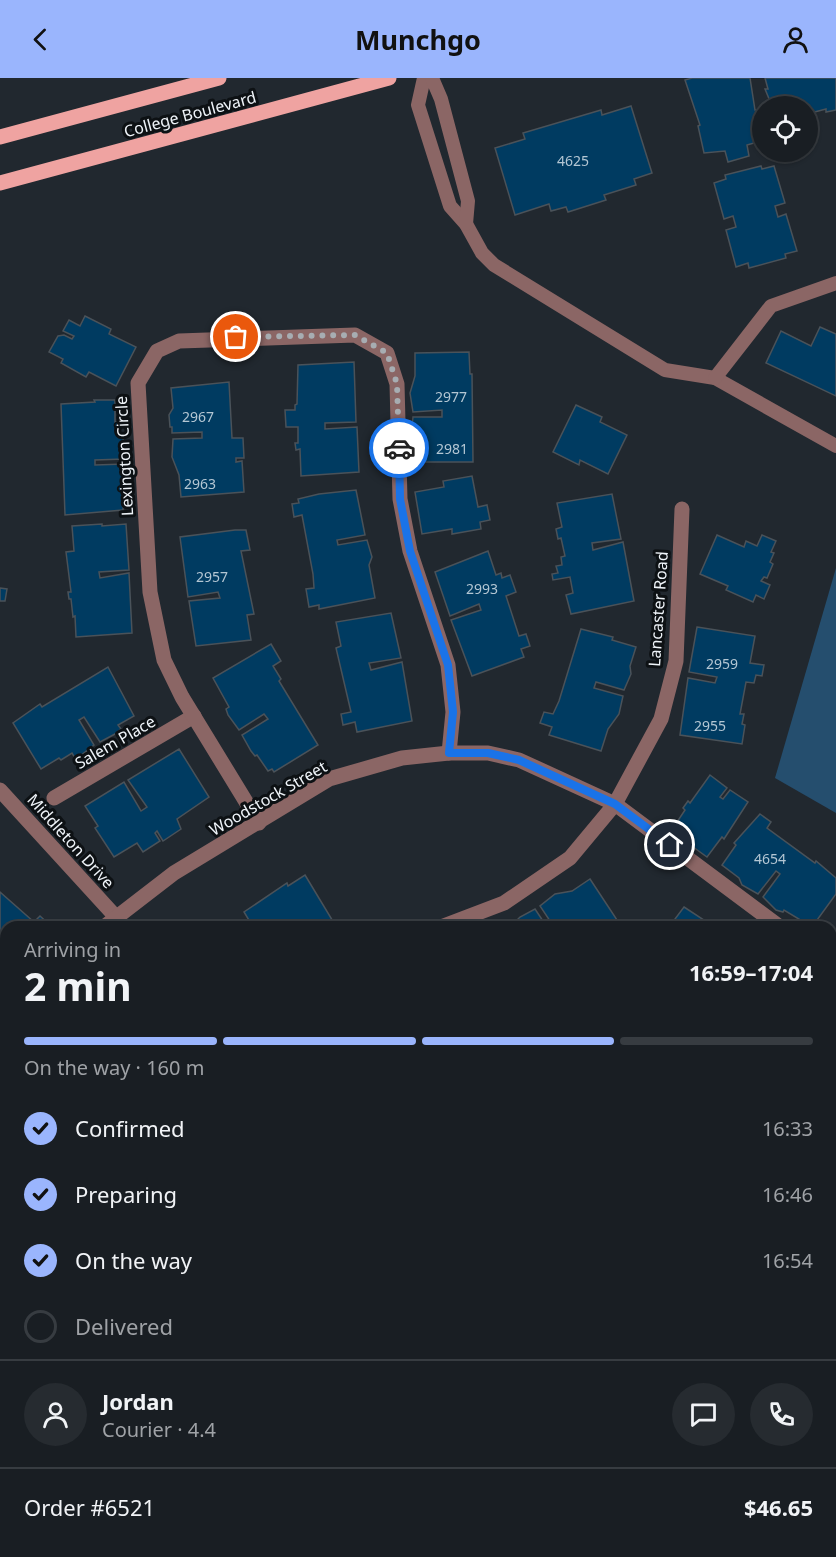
<!DOCTYPE html>
<meta charset="utf-8">
<style>
body{margin:0;font-family:"Noto Sans",sans-serif;background:#262b30;color:#f1f3f6;height:100vh;display:flex;flex-direction:column;font-size:22px;white-space:nowrap}
*{box-sizing:border-box;margin:0}
p{font-size:20px;color:#9fa2a6}
.icon{flex:none;width:33px;height:33px;fill:none;stroke:currentColor;stroke-width:2;stroke-linecap:round;stroke-linejoin:round}
.map{position:relative;flex:1;overflow:hidden}
.side{position:absolute;left:0px;top:843px;width:837px;height:636px;display:flex;flex-direction:column;background:#191e23;border-radius:18px 18px 0 0;box-shadow:0 2px 4px #0004,0 0 0 2px #373c41}
.side>*{flex:none}
.tools{position:absolute;left:752px;top:18px;display:grid;gap:12px}
.tools a{display:grid;place-items:center;width:66px;height:66px;border-radius:50%;background:#191e23;box-shadow:0 2px 4px #0004,0 0 0 2px #373c41;font-size:30px}
.pin{position:absolute;display:grid;place-items:center;width:51px;height:51px;color:#fff;margin:-26px;border:3px solid #fff;border-radius:50%;box-shadow:0 2px 6px #0007}
.courier{position:absolute;display:grid;place-items:center;width:60px;height:60px;margin:-30px;border:4px solid #1a73e8;border-radius:50%;background:#fff;color:#222;box-shadow:0 2px 8px #0007}
.summary em{font-style:normal;font-weight:700}
.summary div{display:flex;flex-direction:column-reverse}
.summary{display:flex;align-items:center;justify-content:space-between;height:102px;padding:0 24px}
h1{font-size:39px;font-weight:700;line-height:45px}
.bar{display:grid;grid-template-columns:repeat(4,1fr);gap:9px 6px;align-content:center;height:72px;padding:0 24px}
.bar i{height:8px;border-radius:4px;background:#373c41}
.bar .active{background:#9ab5fd}
.bar p{grid-column:span 4}
.line{display:flex;align-items:center;gap:15px;padding:0 24px;border-top:2px solid #373c41}
.line div{flex:1}
.round{display:grid;place-items:center;flex:none;width:63px;height:63px;border-radius:32px;background:#262b30}
ol{padding:0 24px;list-style:none}
li{display:flex;align-items:center;gap:18px;height:66px}
li p{margin-inline-start:auto}
li .icon{padding:6px;border-radius:50%;background:#9ab5fd;color:#111;stroke-width:4}
li:last-child{color:#9fa2a6}
li i{width:33px;height:33px;border:3px solid #373c41;border-radius:50%}
header{display:flex;justify-content:space-between;align-items:center;height:78px;padding:0 24px;background:#9ab5fd;color:#111;font-size:27px;font-weight:700}
.map>svg:first-child{display:block}
.green{fill:#254e6e}
.building{fill:#003b61;stroke:#4a5259;stroke-width:1.5}
.lines{fill:none;stroke-linecap:round;stroke-linejoin:round}
.service{stroke:#8b6665;stroke-width:14}
.minor{stroke:#8b6665;stroke-width:15}
.primary{stroke:#efa3a1;stroke-width:15}
.done{stroke:#a7adb2;stroke-width:6;stroke-dasharray:0 10.8}
.route{stroke:#1a73e8;stroke-width:8}
.labels{text-anchor:middle;stroke-width:6;stroke-linejoin:round;paint-order:stroke}
.number-label{font-size:14px;fill:#b3c6d3}
.street-label{font-size:16px;fill:#eff4f9;stroke:#0d1114}
</style>
<header><svg class="icon" aria-label="back" viewBox="0 0 24 24"><path d="M15 5l-7 7 7 7"/></svg>Munchgo<svg class="icon" aria-label="person" viewBox="0 0 24 24"><circle cx="12" cy="8" r="4"/><path d="M4 21q1-7 8-7t8 7"/></svg></header>
<div class="map">
<svg width="836" height="1479" viewBox="0 0 836 1479">
<rect width="100%" height="100%" fill="#21282f"/>
<g class="green">
<path d="M836,490V735L775,700Z"/>
<path d="M831,1069H836V1479H95L97,1473H831Z"/>
</g>
<g class="building">
<path d="M692,0H750L755,32H758L762,44V59L753,61L754,65L747,67L749,78L728,84L725,73L704,75L698,48L700,47L685,2Z"/>
<path d="M765,0H836V32L826,34V31L807,36V28H772L765,11H768Z"/>
<path d="M631,28L652,95L634,101L636,107L604,117L606,122L568,134L566,129L551,133L549,126L515,137L495,70L525,61L523,55L601,32L602,37Z"/>
<path d="M761,88L762,91L774,88L785,125L775,128L778,139L786,136L797,173L785,176L786,180L749,190L748,185L736,189L726,152L736,149L733,138L724,141L714,105L726,101L725,97Z"/>
<path d="M85,238L111,251L109,256L136,269L116,308L89,294L86,299L61,285L63,281L49,274L58,258L64,257L72,261L74,258L63,253L69,242L80,248Z"/>
<path d="M820,249L836,256V318L766,285L781,253L811,268Z"/>
<path d="M469,274L470,296H472L473,384H415V364L411,358L413,339H442V332L413,334L410,315L415,298V275Z"/>
<path d="M354,284L356,344L325,345V351L357,349L359,394L301,398L300,371L296,372L295,365H298V349H286L285,332H295V327L297,326L298,287Z"/>
<path d="M229,304L232,360H243L244,380H236V384L242,383L244,414L181,419L179,397L172,379L173,361L202,360V354L172,355V349H170L169,337L173,330L171,310Z"/>
<path d="M94,322H115V344H118L116,356L123,355L124,381L95,382V387L125,386L123,432L65,437L61,326L95,324Z"/>
<path d="M576,327L602,339L600,344L627,357L608,396L580,382L579,387L553,374Z"/>
<path d="M472,398L478,429L487,427L490,442L480,444L481,451L452,456V451L422,456L415,414L444,409L443,403Z"/>
<path d="M356,412L365,457L337,462L338,467L367,462L372,479L369,487L375,520L319,531V527L309,529L306,511L314,510L313,496L302,437L294,439L292,426L299,425L298,421L319,416Z"/>
<path d="M612,416L621,461L592,465L593,472L623,464L634,523L571,536L566,517L573,515L570,499L553,502L552,496L558,495L556,488L562,487L561,479L565,478L561,460L558,461L556,451L562,449L557,425Z"/>
<path d="M102,446V448L126,446L129,492L99,494L100,500L129,495L132,555L76,559L75,538L73,539L71,521H69L68,514H71L66,474L74,473L72,448Z"/>
<path d="M235,452H246L250,472L241,473L254,536L247,537L251,562L196,568L189,523L220,520L218,514L188,519L180,459Z"/>
<path d="M717,457L744,469L746,463L757,468L762,457L776,463L771,474L774,475L770,484L773,486L767,500L764,499L761,503L770,507L764,521L756,517L753,524L726,512L728,508L700,496Z"/>
<path d="M488,473L496,497L501,495L502,500L510,497L516,514L506,518L519,558L526,556L530,568L521,571L524,579L472,598L451,542L481,532L479,526L450,538L435,494Z"/>
<path d="M0,510L7,511L5,523H0Z"/>
<path d="M391,535L401,580L369,585L371,592L402,584L412,643L357,654L355,644L343,647L341,636L351,634L336,570L341,568L336,544Z"/>
<path d="M697,549L755,558L750,585L764,587L762,598L756,597L754,605L746,604L740,636H744L742,646L745,647L742,666L680,657L688,600L715,605L717,599L689,594Z"/>
<path d="M581,551L613,559L612,562L636,569L630,588L631,596L624,612L596,604L594,610L623,618L619,636L608,651L601,673L549,657L552,649L540,645L544,634L553,636L559,623Z"/>
<path d="M271,566L281,583L273,588L281,601L279,603L318,667L274,694L272,691L268,693L257,677L255,678L251,673L242,657L268,641L264,636L239,652L228,637L226,631L229,629L213,600Z"/>
<path d="M108,589L134,638L118,647L121,651L115,656L100,664L84,639L79,642L94,667L80,678L75,680L72,675L61,682L59,680L41,691L13,645L40,626L42,629Z"/>
<path d="M179,671L209,719L177,741L181,751L163,763L157,753L155,755L160,763L143,774L137,765L114,779L95,750L98,748L85,728L124,704L141,733L147,729L128,702Z"/>
<path d="M710,697L727,710L720,719L723,721L730,712L748,724L724,761L722,759L707,779L671,753L685,732L683,730L688,723L690,725Z"/>
<path d="M760,736L771,744L767,750L815,785L816,783L836,800V816L812,849L784,832L783,834L776,832L763,819L780,796L776,793L758,816L742,807L739,800L722,787L736,767L734,765Z"/>
<path d="M305,797L334,845L327,849H253L244,834L287,805L288,808Z"/>
<path d="M590,801L621,848L554,849L540,828L555,816L572,813Z"/>
<path d="M0,814L34,844L40,838L51,848L6,849V895L0,890Z"/>
<path d="M684,829L704,842L712,849H669Z"/>
<path d="M535,831L547,849H510L520,839Z"/>
<path d="M831,957L836,963V980L831,985Z"/>
<path d="M0,1054L6,1059V1074L0,1069Z"/>
<path d="M6,1079V1122L0,1118V1087Z"/>
<path d="M0,1454L6,1457V1473H49L56,1476L55,1479H0Z"/>
</g>
<g class="lines">
<g class="service">
<path d="M424,0L418,27L450,128L466,146L482,175L494,187L665,292L715,300L836,368"/>
<path d="M432,0L441,21L468,123L466,146"/>
<path d="M715,300L771,228L836,205"/>
</g>
<g class="minor">
<path d="M0,712L115,838"/>
<path d="M54,720L194,638"/>
<path d="M259,745L182,619L164,582L150,514L138,305L157,273L179,263L355,257L387,275L397,306L400,421L410,473L448,587L453,634L449,675"/>
<path d="M104,849L174,795L329,701L402,680L449,675H488L519,682L615,726L780,849"/>
<path d="M441,849L504,825L570,780L615,726L661,641L676,583L682,431"/>
<path d="M831,887L836,890"/>
<path d="M0,941L6,946"/>
<path d="M0,980L6,972"/>
<path d="M0,1174L6,1178"/>
<path d="M0,1333L6,1312"/>
</g>
<g class="primary">
<path d="M0,59L219,0"/>
<path d="M0,105L389,0"/>
</g>
</g>
<g class="lines">
<path class="done" d="M236,259L355,257L387,275L397,306L399,370"/>
<path class="route" d="M399,370L400,421L410,473L448,587L453,634L449,675H488L519,682L615,726L670,767"/>
</g>
<g class="labels">
<g class="number-label">
<text x="573" y="88">4625</text>
<text x="451" y="324">2977</text>
<text x="198" y="344">2967</text>
<text x="452" y="376">2981</text>
<text x="200" y="411">2963</text>
<text x="212" y="504">2957</text>
<text x="482" y="516">2993</text>
<text x="722" y="591">2959</text>
<text x="710" y="653">2955</text>
<text x="770" y="786">4654</text>
</g>
<g class="street-label">
<text transform="translate(190 36) rotate(-15)" y="6">College Boulevard</text>
<text transform="translate(124 378) rotate(-93)" y="6">Lexington Circle</text>
<text transform="translate(658 531) rotate(-86)" y="6">Lancaster Road</text>
<text transform="translate(115 664) rotate(-30)" y="6">Salem Place</text>
<text transform="translate(268 720) rotate(-30)" y="6">Woodstock Street</text>
<text transform="translate(71 763) rotate(48)" y="6">Middleton Drive</text>
</g>
</g>
</svg>
<div class="tools">
<a><svg class="icon" aria-label="locate" viewBox="0 0 24 24"><circle cx="12" cy="12" r="6"/><path d="M12 2v4M12 18v4M2 12h4M18 12h4"/></svg></a>
</div>
<div class="pin" style="left:236px;top:259px;background:#ea580c"><svg class="icon" aria-label="bag" viewBox="0 0 24 24"><path d="M5 8h14l-1 12H6zM9 8a3 3 0 0 1 6 0"/></svg></div>
<div class="pin" style="left:670px;top:767px;background:#1f2937"><svg class="icon" aria-label="home" viewBox="0 0 24 24"><path d="M3 11l9-7 9 7M6 9v11h12V9"/></svg></div>
<div class="courier" style="left:399px;top:370px"><svg class="icon" aria-label="car" viewBox="0 0 24 24"><path d="M5 17H2v-5l4-1 3-4h7l3 4 3 1v5h-3M9 17h6M6 11h13"/><circle cx="7" cy="17" r="2"/><circle cx="17" cy="17" r="2"/></svg></div>
<section class="side">
<div class="summary"><div><h1>2 min</h1><p>Arriving in</p></div><em>16:59–17:04</em></div>
<div class="bar"><i class="active"></i><i class="active"></i><i class="active"></i><i></i><p>On the way · 160 m</p></div>
<ol>
<li><svg class="icon" aria-label="check" viewBox="0 0 24 24"><path d="M5 12l5 5 9-10"/></svg>Confirmed<p>16:33</p></li>
<li><svg class="icon" aria-label="check" viewBox="0 0 24 24"><path d="M5 12l5 5 9-10"/></svg>Preparing<p>16:46</p></li>
<li><svg class="icon" aria-label="check" viewBox="0 0 24 24"><path d="M5 12l5 5 9-10"/></svg>On the way<p>16:54</p></li>
<li><i></i>Delivered</li>
</ol>
<div class="line" style="height:108px"><a class="round"><svg class="icon" aria-label="person" viewBox="0 0 24 24"><circle cx="12" cy="8" r="4"/><path d="M4 21q1-7 8-7t8 7"/></svg></a><div><b>Jordan</b><p>Courier · 4.4</p></div><a class="round"><svg class="icon" aria-label="chat" viewBox="0 0 24 24"><path d="M4 5h16v11H9l-5 4z"/></svg></a><a class="round"><svg class="icon" aria-label="phone" viewBox="0 0 24 24"><path d="M5 4h4l2 5-3 2q2 4 5 5l2-3 5 2v4C11 20 4 13 5 4z"/></svg></a></div>
<div class="line" style="height:78px"><div>Order #6521</div><b>$46.65</b></div>
</section>
</div>
